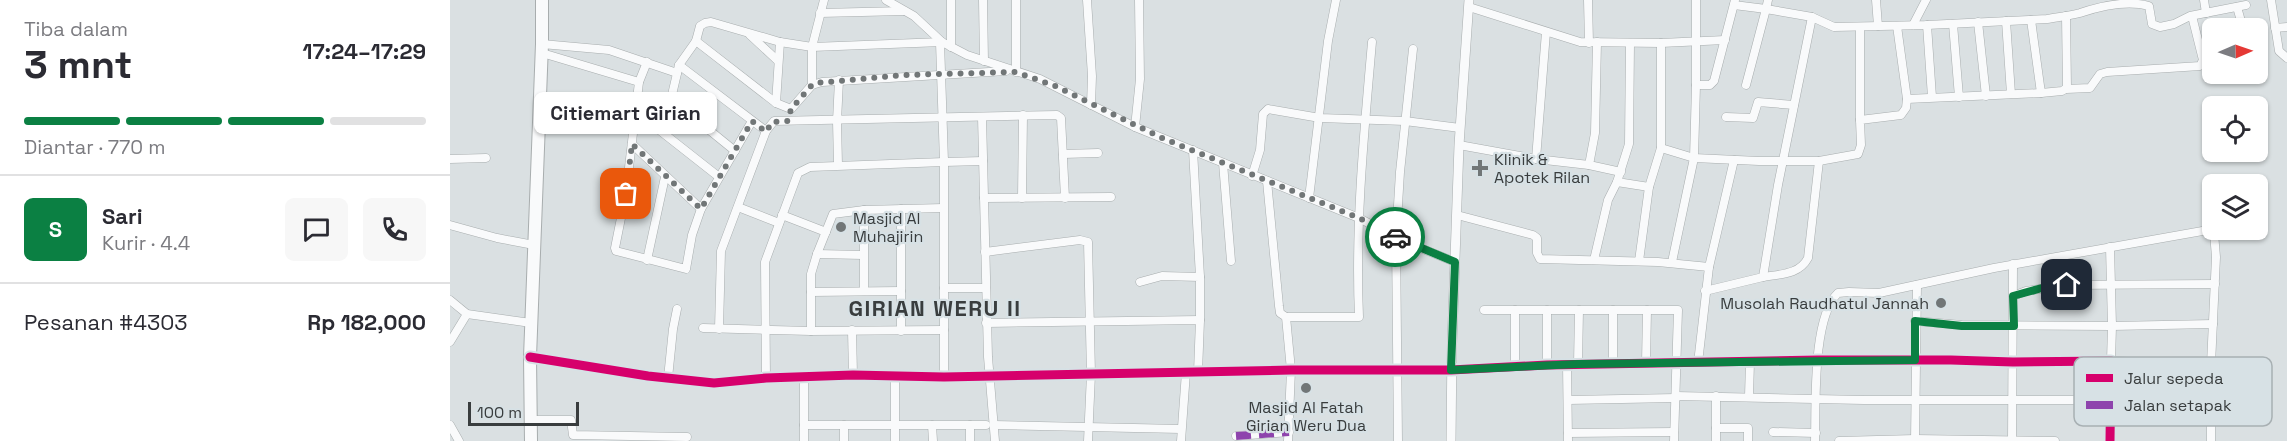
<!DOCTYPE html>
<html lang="id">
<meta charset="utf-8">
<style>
body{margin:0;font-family:"Space Grotesk",sans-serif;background:#f7f7f7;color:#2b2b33;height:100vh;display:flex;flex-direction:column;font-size:22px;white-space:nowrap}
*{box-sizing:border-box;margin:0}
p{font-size:20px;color:#7c7c81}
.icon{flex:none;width:33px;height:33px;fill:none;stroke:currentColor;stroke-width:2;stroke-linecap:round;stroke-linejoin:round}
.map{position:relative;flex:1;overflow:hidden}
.sheet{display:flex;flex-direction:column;background:#fff;width:450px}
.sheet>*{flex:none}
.needle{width:39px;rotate:88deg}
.tools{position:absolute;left:1752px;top:18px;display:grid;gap:12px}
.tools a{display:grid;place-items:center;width:66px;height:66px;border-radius:9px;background:#fff;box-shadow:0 2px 4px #0004;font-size:30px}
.scale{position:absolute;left:18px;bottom:15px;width:111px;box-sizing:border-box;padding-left:6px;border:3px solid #393d3e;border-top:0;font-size:16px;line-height:21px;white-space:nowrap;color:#393d3e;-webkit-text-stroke:4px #d7e1e5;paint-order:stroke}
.pin{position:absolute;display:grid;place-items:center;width:51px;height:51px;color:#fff;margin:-26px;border-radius:12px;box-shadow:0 3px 9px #0006}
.courier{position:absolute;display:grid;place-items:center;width:60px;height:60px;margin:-30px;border:4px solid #0b8043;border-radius:50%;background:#fff;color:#222;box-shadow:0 2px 8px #0007}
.bubble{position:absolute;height:42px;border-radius:9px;background:#fff;box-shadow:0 2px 4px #0004;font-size:20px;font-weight:800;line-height:42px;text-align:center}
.head em{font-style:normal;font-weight:800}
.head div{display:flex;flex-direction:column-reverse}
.head{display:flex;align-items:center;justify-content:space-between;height:102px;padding:0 24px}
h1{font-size:39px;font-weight:800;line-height:45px}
.bar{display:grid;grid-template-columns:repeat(4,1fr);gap:9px 6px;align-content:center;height:72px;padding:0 24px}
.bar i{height:8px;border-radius:4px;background:#e1e1e2}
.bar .selected{background:#0b8043}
.bar p{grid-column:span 4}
.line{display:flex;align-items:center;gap:15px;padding:0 24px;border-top:2px solid #e1e1e2}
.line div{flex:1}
.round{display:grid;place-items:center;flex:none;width:63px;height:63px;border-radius:9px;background:#f7f7f7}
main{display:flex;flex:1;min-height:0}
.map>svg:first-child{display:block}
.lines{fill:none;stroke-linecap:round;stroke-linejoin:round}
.minor-casing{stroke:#a8adae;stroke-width:9}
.tertiary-casing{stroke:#a8adae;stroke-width:10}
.trunk-casing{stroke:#a8adae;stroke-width:14}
.minor{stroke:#f9fafb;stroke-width:8}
.tertiary{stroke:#f9fafb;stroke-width:9}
.trunk{stroke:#f9fafb;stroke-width:12}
.quiet{stroke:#8e44ad;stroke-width:8;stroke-dasharray:15 8;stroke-linecap:butt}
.cycleway-casing{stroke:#d7e1e5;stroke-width:13}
.cycleway{stroke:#d6006c;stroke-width:9}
.done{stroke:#717677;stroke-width:6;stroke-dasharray:0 10.8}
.route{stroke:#0b8043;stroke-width:8}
.poi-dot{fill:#717677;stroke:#d7e1e5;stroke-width:2}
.labels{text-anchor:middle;stroke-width:4.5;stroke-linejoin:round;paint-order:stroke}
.poi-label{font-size:16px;fill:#393d3e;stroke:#d7e1e5;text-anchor:start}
.district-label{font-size:22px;font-weight:bold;letter-spacing:1.5px;fill:#393d3e;stroke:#d7e1e5}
.key{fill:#d7e1e5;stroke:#a8b0b3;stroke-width:1.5}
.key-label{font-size:16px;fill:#393d3e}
</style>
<main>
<section class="sheet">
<div class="head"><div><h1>3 mnt</h1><p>Tiba dalam</p></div><em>17:24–17:29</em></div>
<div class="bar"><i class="selected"></i><i class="selected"></i><i class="selected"></i><i></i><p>Diantar · 770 m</p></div>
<div class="line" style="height:108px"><b class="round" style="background:#0b8043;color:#fff">S</b><div><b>Sari</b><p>Kurir · 4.4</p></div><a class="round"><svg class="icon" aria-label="chat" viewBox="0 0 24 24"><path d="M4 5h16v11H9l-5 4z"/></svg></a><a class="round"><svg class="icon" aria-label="phone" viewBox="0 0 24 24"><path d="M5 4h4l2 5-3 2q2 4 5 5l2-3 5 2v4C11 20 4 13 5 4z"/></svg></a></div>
<div class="line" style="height:78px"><div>Pesanan #4303</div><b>Rp 182,000</b></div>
</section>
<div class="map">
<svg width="1837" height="441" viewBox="0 0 1837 441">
<rect width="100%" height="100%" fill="#dae0e2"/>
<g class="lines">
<defs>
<g id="minor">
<path d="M436,0L464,16L492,42L517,55L590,79L685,127L909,218L946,238L1005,262"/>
<path d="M533,0L534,61"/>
<path d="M566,0V72"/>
<path d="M637,0L642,76L641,105"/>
<path d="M1138,0L1139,43"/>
<path d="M1285,0L1264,81L1260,85H1246L1244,158L1309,161H1369L1358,258C1349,275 1330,274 1313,277"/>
<path d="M1426,0L1428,26"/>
<path d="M1754,0L1756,13"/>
<path d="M1821,0L1829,51L1837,58"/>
<path d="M1284,5L1316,9L1318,0"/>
<path d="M1019,7L1130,42L1211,43L1275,40"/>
<path d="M1787,7L1793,28"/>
<path d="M370,13L454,11"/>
<path d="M1581,20L1591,93"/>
<path d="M1556,21L1561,94"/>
<path d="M1528,22L1536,96"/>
<path d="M1503,24L1509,97"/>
<path d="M1463,25L1476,0"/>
<path d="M1477,25L1482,97"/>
<path d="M1447,26L1457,99L1591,93L1612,91L1617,88L1616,16"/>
<path d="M1410,27V120"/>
<path d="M1825,28L1837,27"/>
<path d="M1096,32L1086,159L1139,165"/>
<path d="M300,35L327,60"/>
<path d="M246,41L326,103L341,109L362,85V47L374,0"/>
<path d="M490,42L494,162L533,161"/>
<path d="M1147,42L1145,133L1139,165L1171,172"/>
<path d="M1180,43L1179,144L1167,182L1199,187L1211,148V43"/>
<path d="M92,44L159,50L227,73"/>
<path d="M501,47V0"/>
<path d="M92,53L189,82"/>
<path d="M197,62L189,82L176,193L165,248L166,251L236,269L242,235L251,209L302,121"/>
<path d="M229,65L316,131"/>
<path d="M362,85L372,82L556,71"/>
<path d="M1246,85V0"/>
<path d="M1296,85L1316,9L1362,17L1384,27L1477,25L1597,19C1608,17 1619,16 1630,13C1651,6 1677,0 1699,6L1702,24L1710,27L1724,24L1740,16L1796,5"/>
<path d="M1616,89L1640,88L1650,74L1657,72L1750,66L1753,60L1742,16"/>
<path d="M221,99L207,126L208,129L269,177"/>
<path d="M326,103L330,42"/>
<path d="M532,117L538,357L545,441"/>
<path d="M1276,117L1303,118L1308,102L1344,105"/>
<path d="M685,127L690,79L689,0"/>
<path d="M182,144L251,209"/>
<path d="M1009,145L1086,159"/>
<path d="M1211,148L1244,158L1222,262"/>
<path d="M743,150L750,277"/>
<path d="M285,151L221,99L229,65L246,41L250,26L255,23L261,22L330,42L362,47L492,42"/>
<path d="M613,154L648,153"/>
<path d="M0,159L36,158"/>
<path d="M1369,161L1408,154L1411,145L1410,120L1451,115L1456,108L1457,99"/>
<path d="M773,163L781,261"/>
<path d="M388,165L387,121L389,80"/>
<path d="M802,176L810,150L813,114L818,109L870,118L955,121L1010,128"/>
<path d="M817,181L829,306L830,313L836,317L841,370L838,441"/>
<path d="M534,198L661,197"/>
<path d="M572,198L573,115"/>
<path d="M859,198L878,41L886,0"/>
<path d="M288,207L329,223"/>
<path d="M451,209V331"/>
<path d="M332,215L376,232"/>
<path d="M1007,215L1083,235L1087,238V253L1090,259L1208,262L1259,267"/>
<path d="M0,225L47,238L84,245"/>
<path d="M1660,247L1662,326L1763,324"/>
<path d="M535,252L630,240L638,242L641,374L638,441"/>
<path d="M367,254L413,255"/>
<path d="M197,260L215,177"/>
<path d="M1144,260L1158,200L1167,182"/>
<path d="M1189,261L1199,187"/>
<path d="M690,282L712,276L750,277V320"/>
<path d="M494,288H536"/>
<path d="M414,291V210"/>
<path d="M1255,291L1313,277L1328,185L1362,17"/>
<path d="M361,292L451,291"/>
<path d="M1563,296L1576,291L1617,285L1765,284"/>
<path d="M0,300L17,314L81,323"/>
<path d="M1034,310H1129"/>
<path d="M1163,310V363"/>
<path d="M836,317H909C905,225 914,133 922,42"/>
<path d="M1465,321L1512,325L1662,326L1661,361L1761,364"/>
<path d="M536,323L750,320L748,372"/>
<path d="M253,328L361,331L494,330"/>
<path d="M269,329L271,251L316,131L324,121L607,115L611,118L615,198"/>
<path d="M402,330L403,375"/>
<path d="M361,331V274L367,254L383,214L414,210L493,208"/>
<path d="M0,342L17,314"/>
<path d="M80,357L198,376L264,383L316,378L403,375L494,377L841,370H1001L1097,365L1368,360H1501L1563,362L1661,361L1660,441"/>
<path d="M1196,363L1197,310"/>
<path d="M1248,363L1259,267L1284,160"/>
<path d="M1117,364L1118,441"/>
<path d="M1128,364L1129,310H1228L1224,441"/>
<path d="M1097,365V310"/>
<path d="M1065,366V310"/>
<path d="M218,378L223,329L227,309"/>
<path d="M316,378L315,262L348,173L360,167L494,162V377"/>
<path d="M1226,396L1414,400H1660L1761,402"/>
<path d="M1266,396V428H1298V441"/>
<path d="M1299,396L1300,362"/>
<path d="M1118,400L1226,398"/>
<path d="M81,420H121L123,435L237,437"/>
<path d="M0,425L9,441"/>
<path d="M354,425H536"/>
<path d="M394,425V441"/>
<path d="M482,425L483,441"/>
<path d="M520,425V441"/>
<path d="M544,425L731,429"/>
<path d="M1323,432L1366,433"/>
<path d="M1118,433L1224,432"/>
<path d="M786,436L839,432"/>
<path d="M354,441V377"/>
<path d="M445,441V377"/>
<path d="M731,441L736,372"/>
<path d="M948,441L946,238L950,172L963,49"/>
<path d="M1266,441V428"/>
<path d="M1365,441C1366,406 1362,317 1388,293L1399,292L1429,293L1544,268L1758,230L1764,233L1766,257L1761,364V441"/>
<path d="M1389,441L1465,439L1605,441"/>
<path d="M1465,441L1467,285"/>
<path d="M1562,441L1563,264"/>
</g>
<path id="tertiary" d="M1001,441L1002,344L1009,145L1019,0"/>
<path id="trunk" d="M81,441L80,357L92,44V0"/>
</defs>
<use href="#minor" class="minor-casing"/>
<use href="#tertiary" class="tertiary-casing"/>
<use href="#trunk" class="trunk-casing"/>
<use href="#minor" class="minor"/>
<use href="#tertiary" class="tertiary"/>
<use href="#trunk" class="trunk"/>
<path class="quiet" d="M786,436L839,432"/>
<defs>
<path id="cycleway" d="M80,357L198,376L264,383L316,378L403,375L494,377L841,370H1001L1097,365L1368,360H1501L1563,362L1661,361L1660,441"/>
</defs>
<use href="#cycleway" class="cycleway-casing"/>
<use href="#cycleway" class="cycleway"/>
</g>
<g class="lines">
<path class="done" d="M176,194L182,144L251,209L302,121L316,132L322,122L338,121L341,109L362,85L366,83L455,75L566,72L605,86L712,138L909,218L945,237"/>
<path class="route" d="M945,237L1005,262L1001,370L1128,364L1465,360V321L1512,326H1564L1563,296L1592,288L1617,285"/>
</g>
<g class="poi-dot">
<path d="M1027 159h6v6h6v6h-6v6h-6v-6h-6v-6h6z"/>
<circle cx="391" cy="227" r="6"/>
<circle cx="1491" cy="303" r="6"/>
<circle cx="856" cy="388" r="6"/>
</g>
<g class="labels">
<g class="poi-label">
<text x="1044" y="165">Klinik &amp;<tspan x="1044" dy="18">Apotek Rilan</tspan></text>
<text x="403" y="224">Masjid Al<tspan x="403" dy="18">Muhajirin</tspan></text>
<text x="1479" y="309" text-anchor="end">Musolah Raudhatul Jannah</text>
<text x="856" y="413" text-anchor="middle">Masjid Al Fatah<tspan x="856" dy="18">Girian Weru Dua</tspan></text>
</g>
<g class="district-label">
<text x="485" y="316">GIRIAN WERU II</text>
</g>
</g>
<rect x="1624" y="357" width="198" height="69" rx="9" class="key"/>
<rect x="1636" y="374" width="27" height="8" fill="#d6006c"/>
<rect x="1636" y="401" width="27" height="8" fill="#8e44ad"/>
<g class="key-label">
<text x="1674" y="384">Jalur sepeda</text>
<text x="1674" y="411">Jalan setapak</text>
</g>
</svg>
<div class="tools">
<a><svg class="needle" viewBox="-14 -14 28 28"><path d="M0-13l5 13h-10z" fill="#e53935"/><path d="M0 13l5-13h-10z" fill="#7c7c81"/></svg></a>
<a><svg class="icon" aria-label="locate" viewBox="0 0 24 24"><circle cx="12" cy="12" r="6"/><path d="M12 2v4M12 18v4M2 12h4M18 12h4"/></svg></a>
<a><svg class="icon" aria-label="layers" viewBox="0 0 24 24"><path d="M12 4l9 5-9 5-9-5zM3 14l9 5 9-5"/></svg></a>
</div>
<div class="scale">100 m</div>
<div class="pin" style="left:176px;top:194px;background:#ea580c"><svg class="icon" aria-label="bag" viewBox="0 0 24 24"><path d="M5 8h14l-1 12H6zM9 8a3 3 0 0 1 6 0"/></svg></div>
<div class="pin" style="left:1617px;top:285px;background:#1f2937"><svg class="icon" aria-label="home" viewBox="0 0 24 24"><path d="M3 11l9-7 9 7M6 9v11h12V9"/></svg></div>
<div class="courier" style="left:945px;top:237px"><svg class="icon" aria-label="car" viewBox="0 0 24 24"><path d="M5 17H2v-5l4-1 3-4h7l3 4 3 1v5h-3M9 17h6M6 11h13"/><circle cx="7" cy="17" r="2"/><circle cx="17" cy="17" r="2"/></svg></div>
<div class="bubble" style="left:84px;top:92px;width:183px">Citiemart Girian</div>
</div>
</main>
